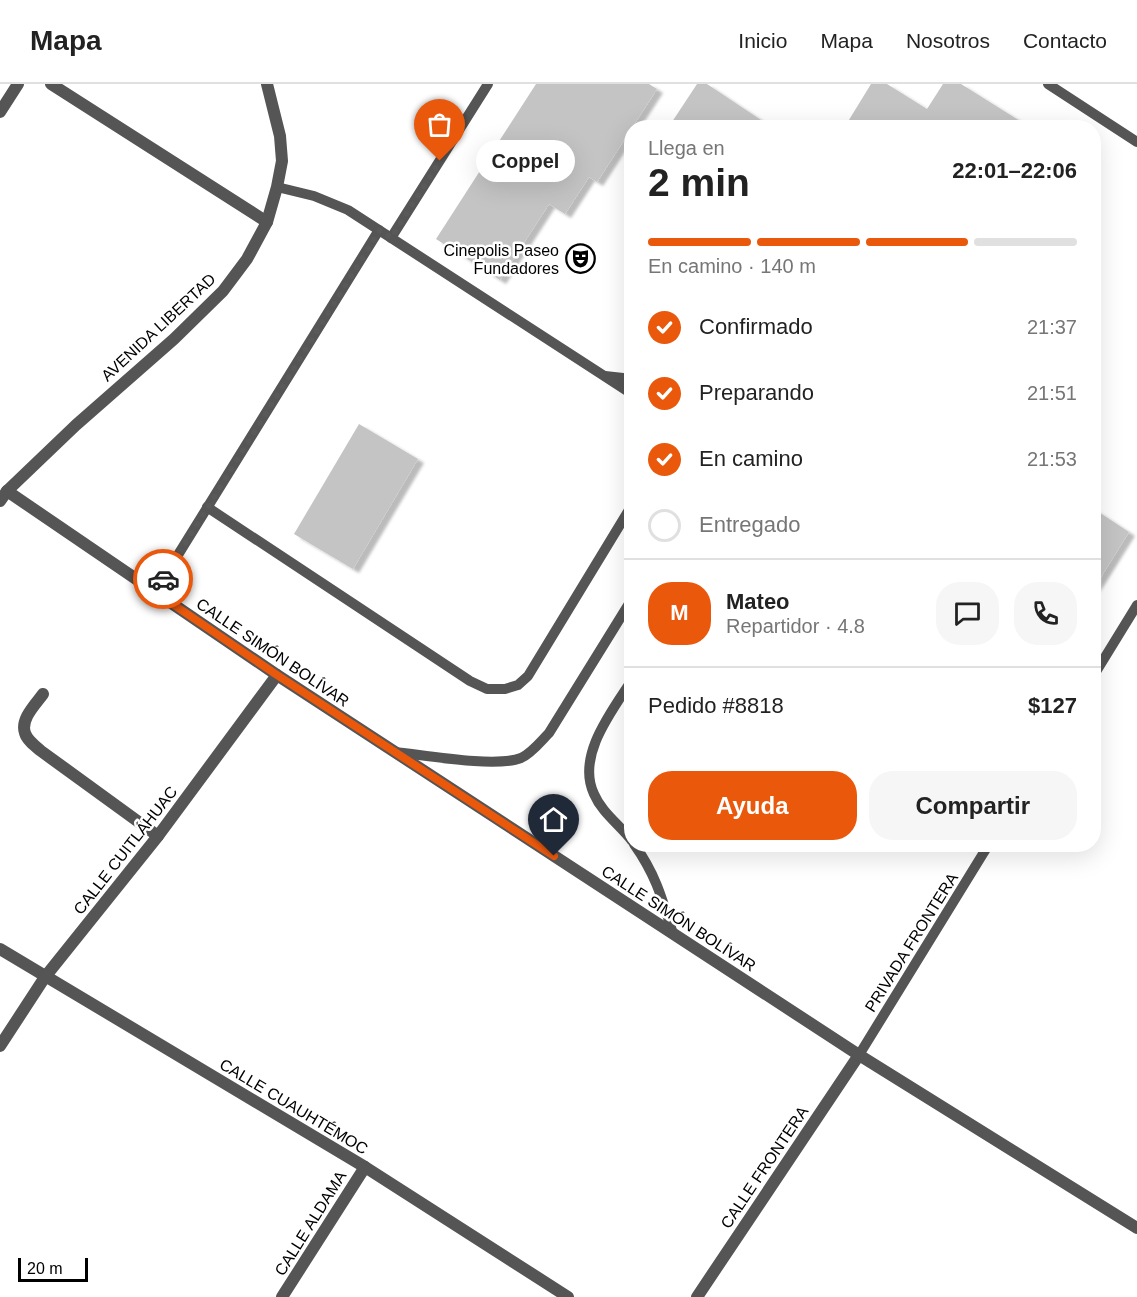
<!DOCTYPE html>
<html lang="es">
<meta charset="utf-8">
<style>
body{margin:0;font-family:Helvetica,sans-serif;background:#f6f6f6;color:#222;height:100vh;display:flex;flex-direction:column;font-size:22px;white-space:nowrap}
*{box-sizing:border-box;margin:0}
p{font-size:20px;color:#767676}
.icon{flex:none;width:33px;height:33px;fill:none;stroke:currentColor;stroke-width:2;stroke-linecap:round;stroke-linejoin:round}
.map{position:relative;flex:1;overflow:hidden}
.sheet{position:absolute;left:624px;top:36px;width:477px;height:732px;display:flex;flex-direction:column;background:#fff;border-radius:24px;box-shadow:0 6px 24px #0002}
.sheet>*{flex:none}
.scale{position:absolute;left:18px;bottom:15px;width:70px;box-sizing:border-box;padding-left:6px;border:3px solid #000;border-top:0;font-size:16px;line-height:21px;white-space:nowrap;color:#000;-webkit-text-stroke:4px #fff;paint-order:stroke}
.pin{position:absolute;display:grid;place-items:center;width:51px;height:51px;color:#fff;margin:-62px -26px;border-radius:50% 50% 50% 0;rotate:-45deg;box-shadow:0 0 6px #0007}
.pin .icon{rotate:45deg}
.courier{position:absolute;display:grid;place-items:center;width:60px;height:60px;margin:-30px;border:4px solid #ea580c;border-radius:50%;background:#fff;color:#222;box-shadow:0 2px 8px #0007}
.bubble{position:absolute;height:42px;border-radius:21px;background:#fff;box-shadow:0 6px 24px #0002;font-size:20px;font-weight:600;line-height:42px;text-align:center}
.head em{font-style:normal;font-weight:600}
.head div{display:flex;flex-direction:column-reverse}
.head{display:flex;align-items:center;justify-content:space-between;height:102px;padding:0 24px}
h1{font-size:39px;font-weight:600;line-height:45px}
.bar{display:grid;grid-template-columns:repeat(4,1fr);gap:9px 6px;align-content:center;height:72px;padding:0 24px}
.bar i{height:8px;border-radius:4px;background:#e0e0e0}
.bar .on{background:#ea580c}
.bar p{grid-column:span 4}
.line{display:flex;align-items:center;gap:15px;padding:0 24px;border-top:2px solid #e0e0e0}
.line div{flex:1}
.round{display:grid;place-items:center;flex:none;width:63px;height:63px;border-radius:24px;background:#f6f6f6}
ol{padding:0 24px;list-style:none}
li{display:flex;align-items:center;gap:18px;height:66px}
li p{margin-inline-start:auto}
li .icon{padding:6px;border-radius:50%;background:#ea580c;color:#fff;stroke-width:4}
li:last-child{color:#767676}
li i{width:33px;height:33px;border:3px solid #e0e0e0;border-radius:50%}
.action{display:flex;gap:12px;margin-top:auto;padding:12px 24px}
.action a{flex:1;height:69px;border-radius:24px;background:#ea580c;color:#fff;font-size:24px;font-weight:600;line-height:69px;text-align:center}
.action a+a{background:#f6f6f6;color:#222}
header{display:flex;align-items:center;gap:36px;box-sizing:border-box;height:84px;padding:0 30px;background:#fff;border-bottom:2px solid #e0e0e0}
header strong{font-size:28px}
nav{display:flex;gap:33px;margin-inline-start:auto;font-size:21px}
.map>svg:first-child{display:block}
.building{fill:#c4c4c4;filter:url(#shadow)}
.lines{fill:none;stroke-linecap:round;stroke-linejoin:round}
.service{stroke:#555;stroke-width:10}
.minor{stroke:#555;stroke-width:12}
.tertiary{stroke:#555;stroke-width:12}
.done{stroke:#595959;stroke-width:6;stroke-dasharray:0 10.8}
.route{stroke:#ea580c;stroke-width:8}
.labels{text-anchor:middle;stroke-width:5;stroke-linejoin:round;paint-order:stroke}
.poi-label{font-size:16px;fill:#000;stroke:#fff;text-anchor:end}
.street-label{font-size:16px;fill:#000;stroke:#fff}
</style>
<header>
<strong>Mapa</strong>
<nav><a>Inicio</a><a>Mapa</a><a>Nosotros</a><a>Contacto</a></nav>
</header>
<div class="map">
<svg width="1137" height="1213" viewBox="0 0 1137 1213">
<defs>
<filter id="shadow"><feDropShadow dx="6" dy="4" stdDeviation="1.5" flood-color="#0004"/></filter>
</defs>
<rect width="100%" height="100%" fill="#fff"/>
<g class="building">
<path d="M536,0H649L657,5L597,98L589,93L565,130L549,120L500,196L436,155Z"/>
<path d="M697,0H707L773,44H668Z"/>
<path d="M871,0H887L927,25L943,0H961L1025,40L1023,44H844Z"/>
<path d="M359,340L418,375L353,485L294,450Z"/>
<path d="M1094,425L1129,448L1094,504Z"/>
</g>
<g class="lines">
<g class="service">
<path d="M1048,0L1137,58"/>
<path d="M277,103L314,112L348,126L632,310"/>
<path d="M391,154L488,0"/>
<path d="M605,292L632,295"/>
<path d="M207,423L470,597L487,605H505L518,601L528,592L632,421"/>
<path d="M155,508L379,146"/>
<path d="M1094,591L1137,521"/>
<path d="M632,596C612,627 576,672 594,710C602,729 620,741 632,757"/>
<path d="M395,668C424,671 495,684 521,674C532,669 541,657 549,649L632,515"/>
<path d="M634,760C656,791 662,814 673,850"/>
<path d="M859,971L989,760"/>
</g>
<g class="minor">
<path d="M51,0L267,138"/>
<path d="M0,28L18,0"/>
<path d="M43,610C36,620 20,635 25,649C27,656 35,662 41,667L158,752"/>
<path d="M0,865L365,1083L568,1213"/>
<path d="M0,962L45,893L158,752L277,591"/>
<path d="M282,1213L365,1083"/>
<path d="M697,1213L859,971"/>
</g>
<g class="tertiary">
<path d="M7,407L277,591L859,971L1137,1144"/>
<path d="M0,417L7,407L76,341L174,255L223,207L247,175L267,138L277,103L282,77L280,52L267,0"/>
</g>
</g>
<g class="lines">
<path class="done" d="M163,495L380,146L391,154L440,77"/>
<path class="route" d="M163,495L155,508L277,591L554,772"/>
</g>
<defs>
<symbol id="theatre-ring" viewBox="-11 -11 22 22"><circle r="9.5" fill="#fff" stroke="#000" stroke-width="1.5"/><path d="M-5-5.5Q0-4 5-5.5V0Q5 5 0 6Q-5 5-5 0ZM-3.3-2.5H-1v1.5H-3.3ZM1-2.5H3.3v1.5H1ZM-2.8 1Q0 5.5 2.8 1Z" fill="#000"/></symbol>
</defs>
<g fill-rule="evenodd">
<use href="#theatre-ring" x="564" y="158" width="33" height="33"/>
</g>
<g class="labels">
<g class="poi-label">
<text x="559" y="172">Cinepolis Paseo<tspan x="559" dy="18">Fundadores</tspan></text>
</g>
<g class="street-label">
<text transform="translate(158 243) rotate(-43)" y="6">AVENIDA LIBERTAD</text>
<text transform="translate(273 568) rotate(34)" y="6">CALLE SIMÓN BOLÍVAR</text>
<text transform="translate(125 766) rotate(-52)" y="6">CALLE CUITLÁHUAC</text>
<text transform="translate(679 834) rotate(33)" y="6">CALLE SIMÓN BOLÍVAR</text>
<text transform="translate(911 858) rotate(-58)" y="6">PRIVADA FRONTERA</text>
<text transform="translate(294 1022) rotate(31)" y="6">CALLE CUAUHTÉMOC</text>
<text transform="translate(764 1083) rotate(-56)" y="6">CALLE FRONTERA</text>
<text transform="translate(310 1139) rotate(-58)" y="6">CALLE ALDAMA</text>
</g>
</g>
</svg>
<div class="scale">20 m</div>
<div class="pin" style="left:440px;top:77px;background:#ea580c"><svg class="icon" aria-label="bag" viewBox="0 0 24 24"><path d="M5 8h14l-1 12H6zM9 8a3 3 0 0 1 6 0"/></svg></div>
<div class="pin" style="left:554px;top:772px;background:#1f2937"><svg class="icon" aria-label="home" viewBox="0 0 24 24"><path d="M3 11l9-7 9 7M6 9v11h12V9"/></svg></div>
<div class="courier" style="left:163px;top:495px"><svg class="icon" aria-label="car" viewBox="0 0 24 24"><path d="M5 17H2v-5l4-1 3-4h7l3 4 3 1v5h-3M9 17h6M6 11h13"/><circle cx="7" cy="17" r="2"/><circle cx="17" cy="17" r="2"/></svg></div>
<div class="bubble" style="left:476px;top:56px;width:99px">Coppel</div>
<section class="sheet">
<div class="head"><div><h1>2 min</h1><p>Llega en</p></div><em>22:01–22:06</em></div>
<div class="bar"><i class="on"></i><i class="on"></i><i class="on"></i><i></i><p>En camino · 140 m</p></div>
<ol>
<li><svg class="icon" aria-label="check" viewBox="0 0 24 24"><path d="M5 12l5 5 9-10"/></svg>Confirmado<p>21:37</p></li>
<li><svg class="icon" aria-label="check" viewBox="0 0 24 24"><path d="M5 12l5 5 9-10"/></svg>Preparando<p>21:51</p></li>
<li><svg class="icon" aria-label="check" viewBox="0 0 24 24"><path d="M5 12l5 5 9-10"/></svg>En camino<p>21:53</p></li>
<li><i></i>Entregado</li>
</ol>
<div class="line" style="height:108px"><b class="round" style="background:#ea580c;color:#fff">M</b><div><b>Mateo</b><p>Repartidor · 4.8</p></div><a class="round"><svg class="icon" aria-label="chat" viewBox="0 0 24 24"><path d="M4 5h16v11H9l-5 4z"/></svg></a><a class="round"><svg class="icon" aria-label="phone" viewBox="0 0 24 24"><path d="M5 4h4l2 5-3 2q2 4 5 5l2-3 5 2v4C11 20 4 13 5 4z"/></svg></a></div>
<div class="line" style="height:78px"><div>Pedido #8818</div><b>$127</b></div>
<div class="action"><a>Ayuda</a><a>Compartir</a></div>
</section>
</div>
